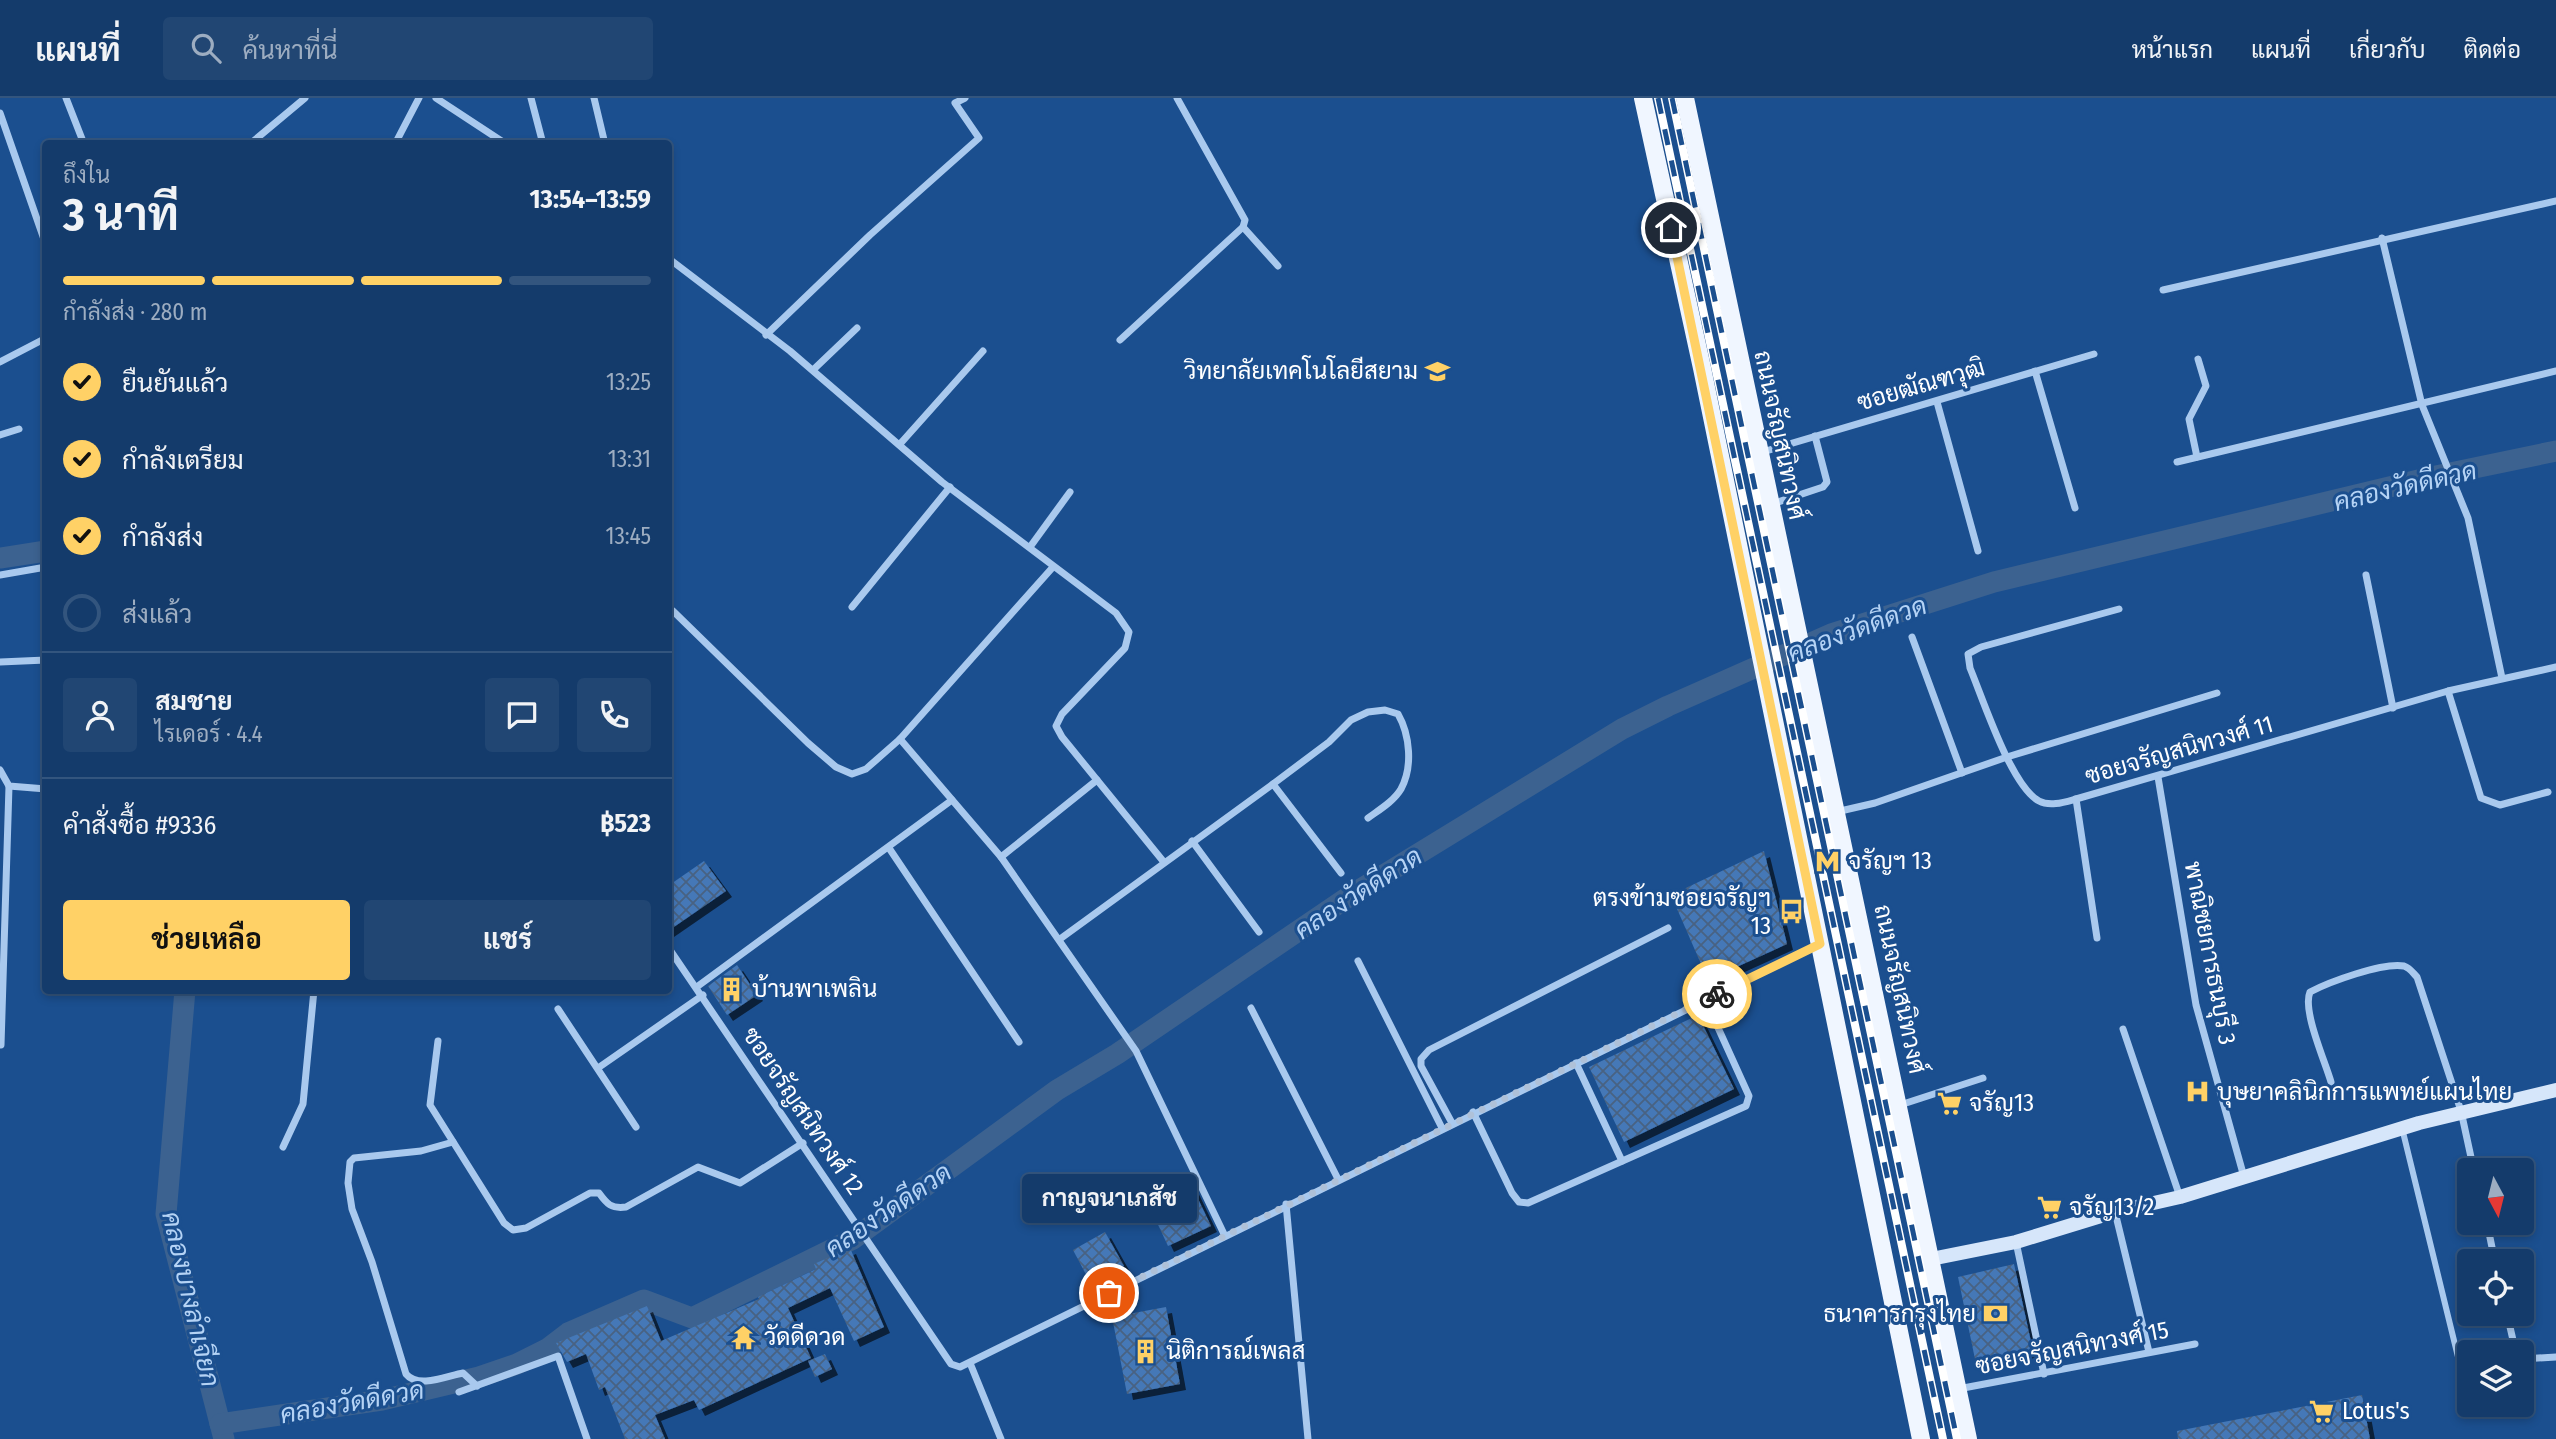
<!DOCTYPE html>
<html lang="th">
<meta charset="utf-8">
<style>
body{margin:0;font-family:"Fira Sans Condensed",Sarabun,sans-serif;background:#214673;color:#f1f3f6;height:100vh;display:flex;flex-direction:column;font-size:26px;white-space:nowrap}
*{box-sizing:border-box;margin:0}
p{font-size:23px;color:#9dadc1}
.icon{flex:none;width:38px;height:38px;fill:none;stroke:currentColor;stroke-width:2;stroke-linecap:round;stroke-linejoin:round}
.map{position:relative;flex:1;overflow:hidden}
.drawer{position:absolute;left:42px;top:42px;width:630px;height:854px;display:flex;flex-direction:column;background:#143b6b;border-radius:7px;box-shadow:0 4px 10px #0003,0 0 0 2px #33557e}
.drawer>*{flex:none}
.needle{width:46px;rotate:173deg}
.fabs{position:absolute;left:2457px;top:1060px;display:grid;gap:14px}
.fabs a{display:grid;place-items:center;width:77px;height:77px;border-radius:7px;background:#143b6b;box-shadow:0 4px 10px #0003,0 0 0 2px #33557e;font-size:35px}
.pin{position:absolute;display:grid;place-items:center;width:60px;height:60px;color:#fff;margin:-30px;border:4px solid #fff;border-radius:50%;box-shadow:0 2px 7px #0007}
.courier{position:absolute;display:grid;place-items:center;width:70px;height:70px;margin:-35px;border:5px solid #ffd166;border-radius:50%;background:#fff;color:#222;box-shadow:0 2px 9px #0007}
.bubble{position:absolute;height:49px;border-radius:7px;background:#143b6b;box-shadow:0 4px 10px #0003,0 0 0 2px #33557e;font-size:23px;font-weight:700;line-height:49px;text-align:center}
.headline em{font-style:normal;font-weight:700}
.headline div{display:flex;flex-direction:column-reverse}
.headline{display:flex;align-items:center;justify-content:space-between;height:119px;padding:0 21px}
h1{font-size:46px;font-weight:700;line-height:52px}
.bar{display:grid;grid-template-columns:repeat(4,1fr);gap:10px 7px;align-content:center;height:84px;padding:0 21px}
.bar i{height:9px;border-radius:5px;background:#33557e}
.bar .active{background:#ffd166}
.bar p{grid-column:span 4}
.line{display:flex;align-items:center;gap:18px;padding:0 21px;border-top:2px solid #33557e}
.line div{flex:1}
.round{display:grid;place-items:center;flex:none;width:74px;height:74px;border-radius:7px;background:#214673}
ol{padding:0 21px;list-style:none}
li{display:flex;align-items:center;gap:21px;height:77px}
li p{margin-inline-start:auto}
li .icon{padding:7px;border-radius:50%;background:#ffd166;color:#111;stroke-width:4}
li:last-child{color:#9dadc1}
li i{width:38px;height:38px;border:4px solid #33557e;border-radius:50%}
.cta{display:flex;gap:14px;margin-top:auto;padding:14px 21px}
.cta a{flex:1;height:80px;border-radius:7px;background:#ffd166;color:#111;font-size:28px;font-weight:700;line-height:80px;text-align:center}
.cta a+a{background:#214673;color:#f1f3f6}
header{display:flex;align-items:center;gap:42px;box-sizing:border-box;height:98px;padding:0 35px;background:#143b6b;border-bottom:2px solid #33557e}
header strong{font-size:33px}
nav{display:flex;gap:38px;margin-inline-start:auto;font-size:24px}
.search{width:490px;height:63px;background:#214673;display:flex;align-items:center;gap:18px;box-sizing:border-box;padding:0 24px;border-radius:7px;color:#9dadc1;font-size:26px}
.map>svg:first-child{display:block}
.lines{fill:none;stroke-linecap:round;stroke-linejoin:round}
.canal{stroke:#3c6290;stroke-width:21}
.building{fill:url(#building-cross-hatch);filter:url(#shadow)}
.pedestrian{stroke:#a9c9ee;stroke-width:6}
.minor{stroke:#a9c9ee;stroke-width:7}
.secondary{stroke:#d6e6fa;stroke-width:14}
.primary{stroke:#f0f6ff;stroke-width:18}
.rail-casing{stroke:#fff;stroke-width:8}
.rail{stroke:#1b4f8f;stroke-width:5;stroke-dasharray:16;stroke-linecap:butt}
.done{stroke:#afc1d8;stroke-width:7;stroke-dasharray:0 12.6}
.route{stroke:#ffd166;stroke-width:9}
.labels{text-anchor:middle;stroke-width:6;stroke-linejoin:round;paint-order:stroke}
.poi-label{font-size:24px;fill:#fff;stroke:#1b4f8f;text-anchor:start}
.street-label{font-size:24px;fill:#fff;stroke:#1b4f8f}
.water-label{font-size:26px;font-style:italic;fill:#b5d3f5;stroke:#1b4f8f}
</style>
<header>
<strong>แผนที่</strong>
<div class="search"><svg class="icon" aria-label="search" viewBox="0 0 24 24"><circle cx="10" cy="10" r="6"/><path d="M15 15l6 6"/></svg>ค้นหาที่นี่</div>
<nav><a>หน้าแรก</a><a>แผนที่</a><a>เกี่ยวกับ</a><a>ติดต่อ</a></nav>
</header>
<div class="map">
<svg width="2556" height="1341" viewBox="0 0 2556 1341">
<defs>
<pattern id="building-cross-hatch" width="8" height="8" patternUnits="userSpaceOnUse" patternTransform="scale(1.75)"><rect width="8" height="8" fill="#4478b7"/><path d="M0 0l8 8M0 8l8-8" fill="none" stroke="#486282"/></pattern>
<filter id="shadow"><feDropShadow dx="6" dy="6" stdDeviation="0" flood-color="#0009"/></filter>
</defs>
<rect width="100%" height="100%" fill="#1b4f8f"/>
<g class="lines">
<g class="canal">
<path d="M0,460L46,453"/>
<path d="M185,892L166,1116L224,1341"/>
<path d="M220,1326L382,1302L479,1279L517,1266L547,1251L568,1235L644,1202L692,1220L853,1141L1057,992L1117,956L1351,797L1622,631L1668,608L1831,536L1994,484L2431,379L2556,353"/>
</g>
</g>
<g class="building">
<path d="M1764,753L1787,846L1708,882L1671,797Z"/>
<path d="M704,763L726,793L668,833V788Z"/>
<path d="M737,867L757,897L727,917L708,888Z"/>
<path d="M1698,917L1734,991L1624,1044L1589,969Z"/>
<path d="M1188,1080L1211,1128L1168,1148L1145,1099Z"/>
<path d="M1105,1134L1124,1168L1091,1186L1073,1152Z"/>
<path d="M850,1150L884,1229L854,1243L830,1190L788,1210L811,1260L699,1312L694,1302L655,1317L665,1341H625L605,1289L599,1292L586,1256L567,1264L556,1245L647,1208L661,1243L759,1201L758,1199L816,1171L814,1166Z"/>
<path d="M2014,1166L2033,1253L1976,1266L1958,1179Z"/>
<path d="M1166,1209L1180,1286L1127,1296L1112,1219Z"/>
<path d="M825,1256L832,1271L815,1279L808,1263Z"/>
<path d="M2362,1297L2370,1341H2178L2177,1333Z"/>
</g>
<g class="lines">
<path class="pedestrian" d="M2402,1030L2460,1267L2469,1266"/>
<g class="minor">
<path d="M66,0L84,46"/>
<path d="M436,0L506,46"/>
<path d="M531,0L543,46"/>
<path d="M594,0L605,46"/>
<path d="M0,15L46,147"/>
<path d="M250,46L305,0"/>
<path d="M395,46L419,0"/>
<path d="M1243,129L1278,168"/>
<path d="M2382,140L2422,307L2468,420L2502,580"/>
<path d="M668,160L790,253L942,384L1116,515L1129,534L1125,550L1062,616L1056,628L1062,639L1163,763"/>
<path d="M2163,192L2556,103"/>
<path d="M766,237L870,137L979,40L955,5L965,0"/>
<path d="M1120,242L1243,129L1245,122L1177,0"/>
<path d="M0,264L46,240"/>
<path d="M813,272L857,230"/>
<path d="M2035,273L2075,410"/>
<path d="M1937,304L1978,453"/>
<path d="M0,337L19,331"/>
<path d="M900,346L983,253"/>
<path d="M1759,355L2094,256"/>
<path d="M2197,359L2189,321L2206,288L2198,261"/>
<path d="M2177,364L2556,273"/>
<path d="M1772,406L1823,389L1827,384L1815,338"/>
<path d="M1030,449L1070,394"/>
<path d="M0,477L46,469"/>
<path d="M2366,477L2393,610"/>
<path d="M852,509L950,389"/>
<path d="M2119,511L1981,549L1968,556L1970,570C1983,601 2011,688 2039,703C2050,709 2065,704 2076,701L2448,593L2556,569"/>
<path d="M673,513L808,645L836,669L852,676L866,671L900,641L1053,469"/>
<path d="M1912,539L1962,675"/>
<path d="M0,564L46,562"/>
<path d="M2448,593L2481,700L2500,707L2548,694"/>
<path d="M900,641L1001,759L1136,953L1224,1136"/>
<path d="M0,672L9,688L46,691"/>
<path d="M2158,679L2196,907L2244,1079"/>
<path d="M1273,686L1341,775"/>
<path d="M2076,701L2097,840"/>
<path d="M1836,714L1875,705L2007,659L2217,595"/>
<path d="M1192,743L1259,834"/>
<path d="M889,750L1019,944"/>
<path d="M1001,759L1097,682"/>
<path d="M1060,841L1273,686L1329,644L1351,622L1368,614L1385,612L1398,616C1410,637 1413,669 1401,691C1394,703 1379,712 1368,720"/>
<path d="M668,849L951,1266L960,1269L1818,847"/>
<path d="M1358,863L1442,1030"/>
<path d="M698,888L952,702"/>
<path d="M1251,910L1338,1081"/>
<path d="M558,911L636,1029"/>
<path d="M2123,931L2180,1099"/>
<path d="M438,943L430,1007L504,1125L513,1132L526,1130L590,1095H599C607,1106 611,1111 626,1109L698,1069L740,1085L803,1045"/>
<path d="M1,947L9,688"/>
<path d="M1576,965L1622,1063"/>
<path d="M598,970L703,897"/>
<path d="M2331,984C2325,963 2302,912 2310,894C2329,884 2383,864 2404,868C2410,870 2413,875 2417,879L2461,1013L2474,1073"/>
<path d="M1900,1007L1983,980"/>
<path d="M1473,1014L1512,1095L1519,1104L1528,1105L1746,1008L1749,998L1705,901"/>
<path d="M1452,1025L1421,968V961L1429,952L1668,830"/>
<path d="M453,1044L421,1053L354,1060L350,1064L348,1085L352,1111L372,1164L406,1276C418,1291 447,1278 463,1275L477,1288"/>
<path d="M283,1049L303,1006L314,892"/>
<path d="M1286,1106L1308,1341"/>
<path d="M2115,1114L2149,1254"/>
<path d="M2487,1125L2495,1164"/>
<path d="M2016,1144L2044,1276"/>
<path d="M2507,1216L2516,1255"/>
<path d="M2522,1261L2556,1259"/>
<path d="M970,1265L1001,1341"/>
<path d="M1958,1291L2195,1246"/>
<path d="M459,1294L558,1258L587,1341"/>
</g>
<path class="secondary" d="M1931,1161L2016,1144L2114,1114L2180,1099L2419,1025L2556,992"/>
<g class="primary">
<path d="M1643,0L1702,270L1921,1341"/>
<path d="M1685,0L1968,1341"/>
</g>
<defs>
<g id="rail">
<path d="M1658,0L1943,1341"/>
<path d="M1672,0L1957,1341"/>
</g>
</defs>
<use href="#rail" class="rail-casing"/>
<use href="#rail" class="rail"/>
</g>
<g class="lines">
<path class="done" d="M1109,1195L1717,896"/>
<path class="route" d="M1671,130L1820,846L1717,896"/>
</g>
<defs>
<symbol id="university-bare" viewBox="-9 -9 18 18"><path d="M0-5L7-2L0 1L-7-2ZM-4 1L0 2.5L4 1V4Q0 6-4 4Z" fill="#ffd166" stroke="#1b4f8f" stroke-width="2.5" paint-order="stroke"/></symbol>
<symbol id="metro-bare" viewBox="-9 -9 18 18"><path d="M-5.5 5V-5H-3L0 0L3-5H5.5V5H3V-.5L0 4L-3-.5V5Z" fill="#ffd166" stroke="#1b4f8f" stroke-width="2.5" paint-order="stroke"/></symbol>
<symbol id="bus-bare" viewBox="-9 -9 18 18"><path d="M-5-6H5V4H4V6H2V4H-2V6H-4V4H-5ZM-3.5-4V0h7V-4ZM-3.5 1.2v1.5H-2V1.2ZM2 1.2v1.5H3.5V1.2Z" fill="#ffd166" stroke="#1b4f8f" stroke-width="2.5" paint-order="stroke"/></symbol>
<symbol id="building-bare" viewBox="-9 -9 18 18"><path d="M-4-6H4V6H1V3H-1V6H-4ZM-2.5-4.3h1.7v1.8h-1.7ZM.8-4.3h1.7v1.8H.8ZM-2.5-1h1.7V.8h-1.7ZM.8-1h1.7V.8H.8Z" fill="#ffd166" stroke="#1b4f8f" stroke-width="2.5" paint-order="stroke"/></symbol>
<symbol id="hospital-bare" viewBox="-9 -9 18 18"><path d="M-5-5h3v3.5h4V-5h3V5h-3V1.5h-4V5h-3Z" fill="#ffd166" stroke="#1b4f8f" stroke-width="2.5" paint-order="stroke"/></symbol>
<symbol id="supermarket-bare" viewBox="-9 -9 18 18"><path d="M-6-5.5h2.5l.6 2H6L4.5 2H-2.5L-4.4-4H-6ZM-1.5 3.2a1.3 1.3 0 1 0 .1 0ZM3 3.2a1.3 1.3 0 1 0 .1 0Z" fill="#ffd166" stroke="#1b4f8f" stroke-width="2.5" paint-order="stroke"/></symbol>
<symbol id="bank-bare" viewBox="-9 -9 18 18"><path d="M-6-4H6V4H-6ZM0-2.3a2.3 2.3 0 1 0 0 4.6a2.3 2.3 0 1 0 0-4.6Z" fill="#ffd166" stroke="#1b4f8f" stroke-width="2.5" paint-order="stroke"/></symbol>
<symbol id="temple-bare" viewBox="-9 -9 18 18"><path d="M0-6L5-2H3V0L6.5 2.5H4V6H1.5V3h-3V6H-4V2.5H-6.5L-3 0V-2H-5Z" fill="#ffd166" stroke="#1b4f8f" stroke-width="2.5" paint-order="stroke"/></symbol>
</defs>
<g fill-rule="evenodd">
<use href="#university-bare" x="1420" y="256" width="35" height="35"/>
<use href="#metro-bare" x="1810" y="746" width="35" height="35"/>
<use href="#bus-bare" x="1774" y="796" width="35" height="35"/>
<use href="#building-bare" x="714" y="874" width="35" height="35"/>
<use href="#hospital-bare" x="2180" y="976" width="35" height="35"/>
<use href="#supermarket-bare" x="1932" y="988" width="35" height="35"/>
<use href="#supermarket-bare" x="2032" y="1092" width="35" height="35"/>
<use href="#bank-bare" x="1978" y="1198" width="35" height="35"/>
<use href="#temple-bare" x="726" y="1222" width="35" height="35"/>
<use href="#building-bare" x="1128" y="1236" width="35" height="35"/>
<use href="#supermarket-bare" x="2304" y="1296" width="35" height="35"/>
</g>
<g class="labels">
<g class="poi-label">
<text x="1418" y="281" text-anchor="end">วิทยาลัยเทคโนโลยีสยาม</text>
<text x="1848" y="771">จรัญฯ 13</text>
<text x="1771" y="808" text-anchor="end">ตรงข้ามซอยจรัญฯ<tspan x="1771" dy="28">13</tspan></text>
<text x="752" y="899">บ้านพาเพลิน</text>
<text x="2217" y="1002">บุษยาคลินิกการแพทย์แผนไทย</text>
<text x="1969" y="1013">จรัญ13</text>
<text x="2069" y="1117">จรัญ13/2</text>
<text x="1976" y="1224" text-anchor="end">ธนาคารกรุงไทย</text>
<text x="764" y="1247">วัดดีดวด</text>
<text x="1166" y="1261">นิติการณ์เพลส</text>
<text x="2342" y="1321">Lotus's</text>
</g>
<g class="street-label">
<text transform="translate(1921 287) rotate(-16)" y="8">ซอยฒัณฑวุฒิ</text>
<text transform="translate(1780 337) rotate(78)" y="8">ถนนจรัญสนิทวงศ์</text>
<text transform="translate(2179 652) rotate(-16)" y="8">ซอยจรัญสนิทวงศ์ 11</text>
<text transform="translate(2210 855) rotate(79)" y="8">พาณิชยการธนบุรี 3</text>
<text transform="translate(1900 891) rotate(78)" y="8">ถนนจรัญสนิทวงศ์</text>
<text transform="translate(803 1013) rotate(56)" y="8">ซอยจรัญสนิทวงศ์ 12</text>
<text transform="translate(2072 1250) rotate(-11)" y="8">ซอยจรัญสนิทวงศ์ 15</text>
</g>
<g class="water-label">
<text transform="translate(2405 388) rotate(-13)" y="9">คลองวัดดีดวด</text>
<text transform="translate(1857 531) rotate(-20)" y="9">คลองวัดดีดวด</text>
<text transform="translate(1358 795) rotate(-33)" y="9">คลองวัดดีดวด</text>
<text transform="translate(888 1112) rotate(-34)" y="9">คลองวัดดีดวด</text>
<text transform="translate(191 1201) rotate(77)" y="9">คลองบางลำเจียก</text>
<text transform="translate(352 1304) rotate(-10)" y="9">คลองวัดดีดวด</text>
</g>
</g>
</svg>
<div class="fabs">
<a><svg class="needle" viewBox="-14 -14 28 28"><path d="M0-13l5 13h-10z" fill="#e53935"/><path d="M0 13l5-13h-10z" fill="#9dadc1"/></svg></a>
<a><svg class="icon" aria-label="locate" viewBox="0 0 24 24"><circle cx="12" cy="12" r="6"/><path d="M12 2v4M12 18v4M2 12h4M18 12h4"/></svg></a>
<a><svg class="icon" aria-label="layers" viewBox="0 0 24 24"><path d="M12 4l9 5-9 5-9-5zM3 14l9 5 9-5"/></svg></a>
</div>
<div class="pin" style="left:1109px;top:1195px;background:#ea580c"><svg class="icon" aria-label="bag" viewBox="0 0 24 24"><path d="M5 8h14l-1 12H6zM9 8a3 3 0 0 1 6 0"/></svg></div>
<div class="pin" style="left:1671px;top:130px;background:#1f2937"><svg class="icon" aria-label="home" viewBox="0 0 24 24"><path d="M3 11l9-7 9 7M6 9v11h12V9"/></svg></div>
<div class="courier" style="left:1717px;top:896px"><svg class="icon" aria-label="bike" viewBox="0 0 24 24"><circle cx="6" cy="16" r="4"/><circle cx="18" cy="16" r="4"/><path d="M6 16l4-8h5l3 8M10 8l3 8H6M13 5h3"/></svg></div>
<div class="bubble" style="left:1022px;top:1076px;width:175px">กาญจนาเภสัช</div>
<section class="drawer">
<div class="headline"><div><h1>3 นาที</h1><p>ถึงใน</p></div><em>13:54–13:59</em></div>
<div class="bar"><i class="active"></i><i class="active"></i><i class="active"></i><i></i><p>กำลังส่ง · 280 m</p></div>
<ol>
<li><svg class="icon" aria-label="check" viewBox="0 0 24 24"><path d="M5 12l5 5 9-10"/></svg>ยืนยันแล้ว<p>13:25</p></li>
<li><svg class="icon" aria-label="check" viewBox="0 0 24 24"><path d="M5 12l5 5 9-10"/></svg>กำลังเตรียม<p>13:31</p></li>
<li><svg class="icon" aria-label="check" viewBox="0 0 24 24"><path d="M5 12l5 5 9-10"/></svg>กำลังส่ง<p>13:45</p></li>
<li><i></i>ส่งแล้ว</li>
</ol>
<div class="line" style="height:126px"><a class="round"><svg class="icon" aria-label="person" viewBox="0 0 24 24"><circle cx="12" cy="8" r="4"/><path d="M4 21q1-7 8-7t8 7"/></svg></a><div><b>สมชาย</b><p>ไรเดอร์ · 4.4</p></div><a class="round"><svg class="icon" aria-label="chat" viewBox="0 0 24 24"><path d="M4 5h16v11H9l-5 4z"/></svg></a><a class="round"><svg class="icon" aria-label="phone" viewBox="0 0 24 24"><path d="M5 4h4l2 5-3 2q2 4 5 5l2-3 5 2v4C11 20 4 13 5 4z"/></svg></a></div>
<div class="line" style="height:91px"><div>คำสั่งซื้อ #9336</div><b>฿523</b></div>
<div class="cta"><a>ช่วยเหลือ</a><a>แชร์</a></div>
</section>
</div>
